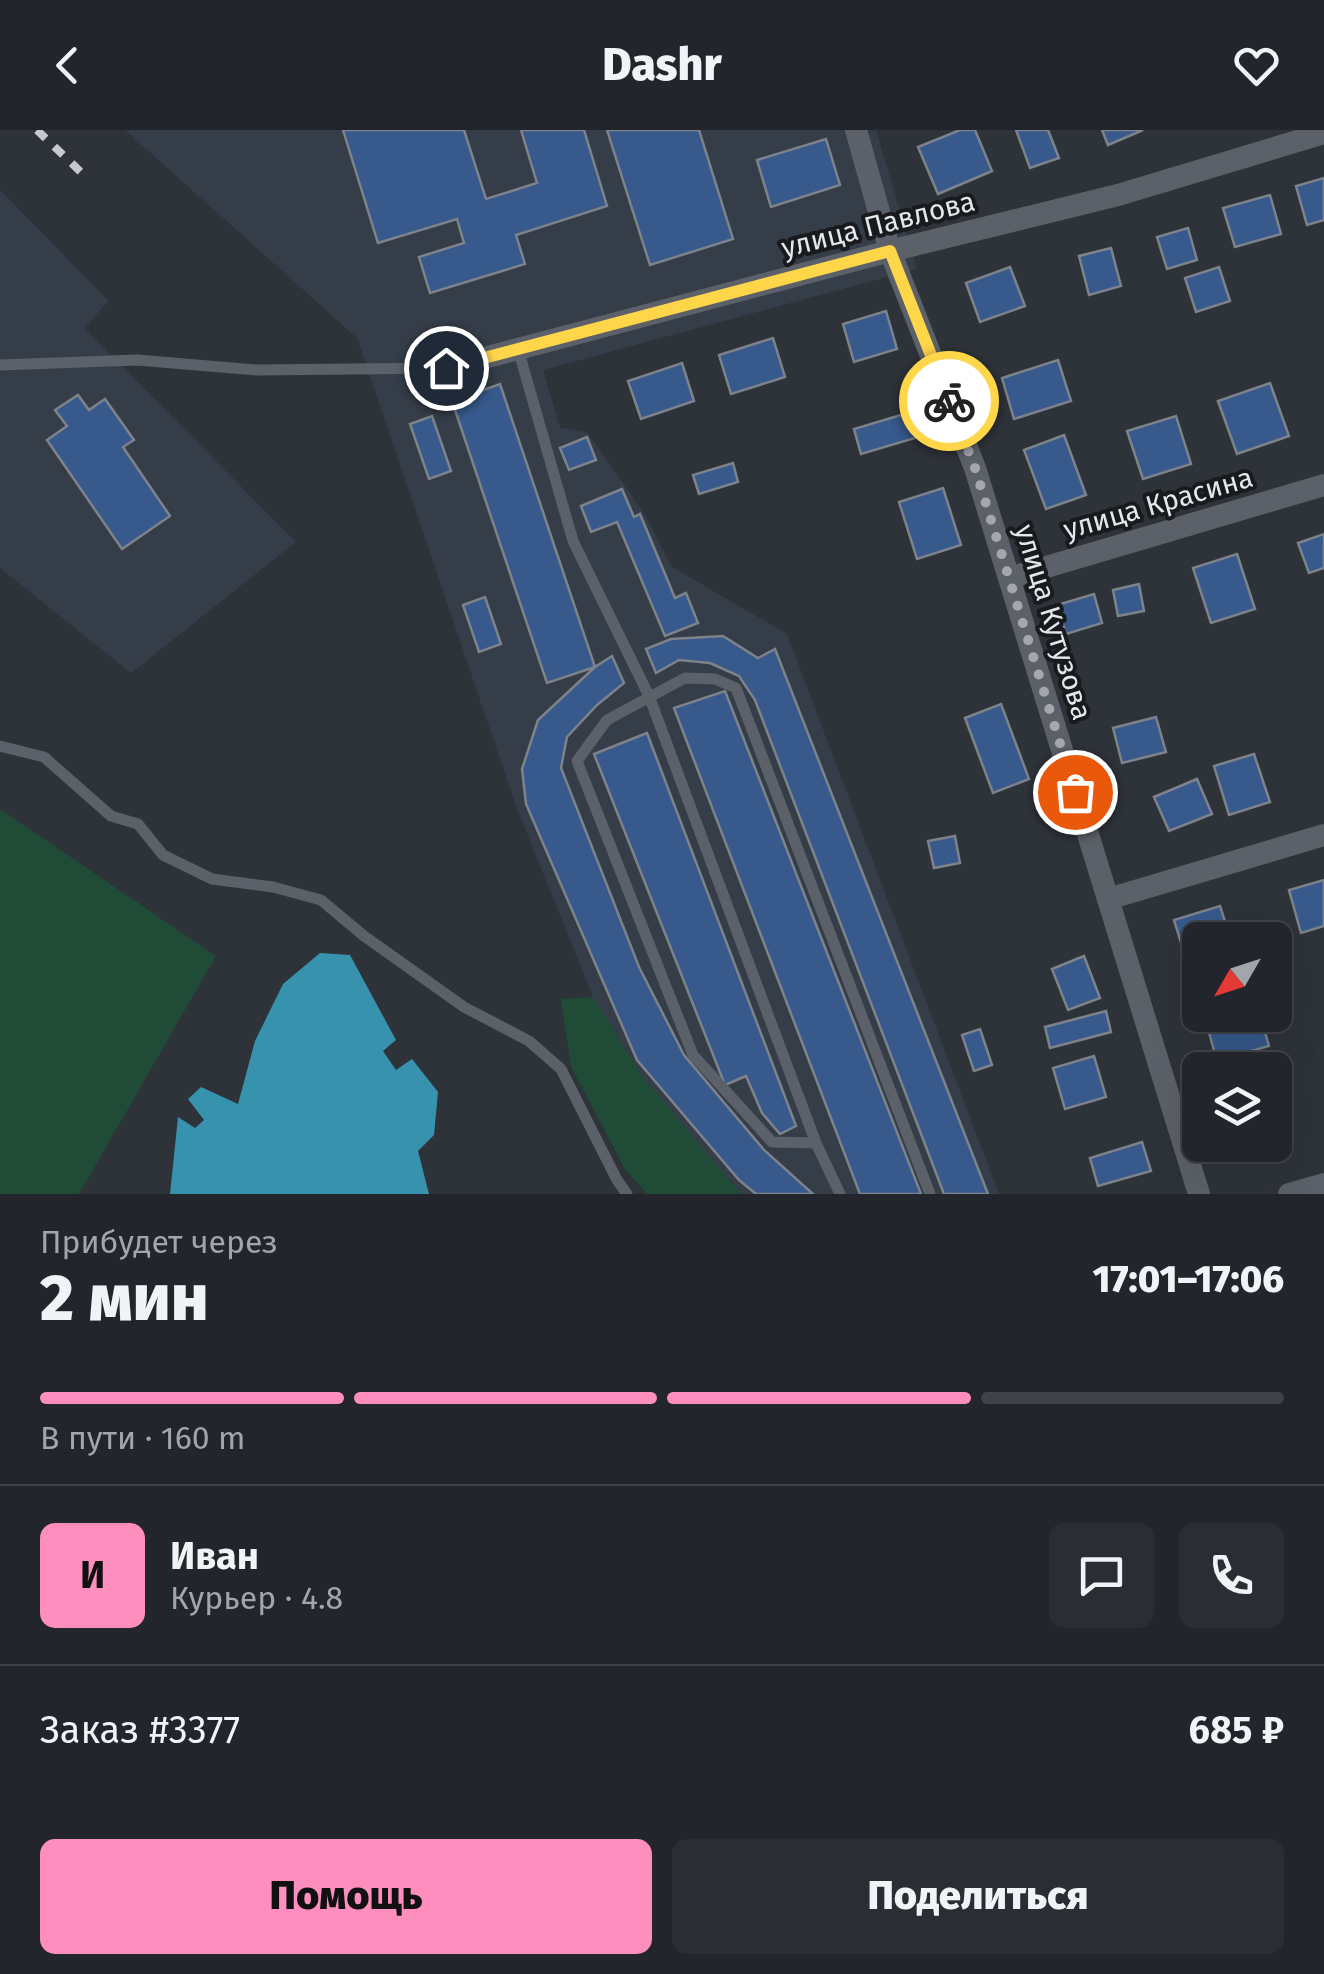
<!DOCTYPE html>
<html lang="ru">
<meta charset="utf-8">
<style>
body{margin:0;font-family:"Fira Sans",sans-serif;background:#2a2e34;color:#f1f3f6;height:100vh;display:flex;flex-direction:column;font-size:38px;white-space:nowrap}
*{box-sizing:border-box;margin:0}
p{font-size:32px;color:#a2a5a9}
.icon{flex:none;width:55px;height:55px;fill:none;stroke:currentColor;stroke-width:2;stroke-linecap:round;stroke-linejoin:round}
.map{position:relative;height:1064px;overflow:hidden}
.drawer{display:flex;flex-direction:column;background:#22262c;flex:1}
.drawer>*{flex:none}
.needle{width:65px;rotate:231deg}
.buttons{position:absolute;left:1182px;top:792px;display:grid;gap:20px}
.buttons a{display:grid;place-items:center;width:110px;height:110px;border-radius:15px;background:#22262c;box-shadow:0 10px 40px #0002,0 0 0 2px #3f4348;font-size:50px}
.pin{position:absolute;display:grid;place-items:center;width:85px;height:85px;color:#fff;margin:-42px;border:5px solid #fff;border-radius:50%;box-shadow:0 2px 10px #0007}
.courier{position:absolute;display:grid;place-items:center;width:100px;height:100px;margin:-50px;border:8px solid #ffd54a;border-radius:50%;background:#fff;color:#222;box-shadow:0 2px 12px #0007}
.overview em{font-style:normal;font-weight:800}
.overview div{display:flex;flex-direction:column-reverse}
.overview{display:flex;align-items:center;justify-content:space-between;height:170px;padding:0 40px}
h1{font-size:65px;font-weight:800;line-height:75px}
.bar{display:grid;grid-template-columns:repeat(4,1fr);gap:15px 10px;align-content:center;height:120px;padding:0 40px}
.bar i{height:12px;border-radius:8px;background:#3f4348}
.bar .active{background:#fd8ebe}
.bar p{grid-column:span 4}
.line{display:flex;align-items:center;gap:25px;padding:0 40px;border-top:2px solid #3f4348}
.line div{flex:1}
.round{display:grid;place-items:center;flex:none;width:105px;height:105px;border-radius:15px;background:#2a2e34}
.primary-button{display:flex;gap:20px;margin-top:auto;padding:20px 40px}
.primary-button a{flex:1;height:115px;border-radius:15px;background:#fd8ebe;color:#111;font-size:40px;font-weight:800;line-height:115px;text-align:center}
.primary-button a+a{background:#2a2e34;color:#f1f3f6}
header{display:flex;justify-content:space-between;align-items:center;height:130px;padding:0 40px;background:#22262c;font-size:45px;font-weight:800}
.map>svg:first-child{display:block}
.built{fill:#353d49}
.green{fill:#1f4b37}
.water{fill:#3792ad}
.building{fill:#37598c;stroke:#7d828b;stroke-width:2.5}
.lines{fill:none;stroke-linecap:round;stroke-linejoin:round}
.service{stroke:#5c6169;stroke-width:11}
.minor{stroke:#5c6169;stroke-width:22}
.rail{stroke:#c6cacf;stroke-width:8;stroke-dasharray:12 12;stroke-linecap:butt}
.done{stroke:#a4a8ae;stroke-width:10;stroke-dasharray:0 18}
.route{stroke:#ffd54a;stroke-width:12}
.labels{text-anchor:middle;stroke-width:8;stroke-linejoin:round;paint-order:stroke}
.street-label{font-size:28px;fill:#e4e7ec;stroke:#181a1d}
</style>
<header><svg class="icon" aria-label="back" viewBox="0 0 24 24"><path d="M15 5l-7 7 7 7"/></svg>Dashr<svg class="icon" aria-label="heart" viewBox="0 0 24 24"><path d="M12 20l-8-8c-3-5 5-10 8-4 3-6 11-1 8 4z"/></svg></header>
<div class="map">
<svg width="1324" height="1064" viewBox="0 0 1324 1064">
<rect width="100%" height="100%" fill="#2e333a"/>
<g class="built">
<path d="M125,0H876L917,139L543,240L560,298L587,302L644,383L672,437L787,504L999,1064H741L731,1055L642,946L593,867L516,676L357,208Z"/>
<path d="M0,60L109,171L84,198L296,412L131,543L0,438Z"/>
</g>
<g class="green">
<path d="M0,679L216,826L79,1064H0Z"/>
<path d="M593,867L642,946L741,1064H647L625,1039L571,937L561,869Z"/>
</g>
<path class="water" d="M320,823L350,825L396,910L383,921L396,940L412,929L438,962L434,1005L418,1021L429,1064H170L178,987L195,998L204,990L188,969L201,957L238,974L255,911L283,854Z"/>
<g class="building">
<path d="M343,0H464L486,69L537,53L521,0H584L607,76L516,105L525,134L430,163L419,127L464,113L457,89L378,113Z"/>
<path d="M607,0H699L733,109L650,135Z"/>
<path d="M960,0H975L992,41L938,64L918,17Z"/>
<path d="M1016,0H1048L1059,28L1030,38Z"/>
<path d="M1102,0H1143L1108,15Z"/>
<path d="M826,9L840,55L771,77L757,30Z"/>
<path d="M1324,48V90L1307,95L1296,56Z"/>
<path d="M1270,65L1281,104L1235,117L1223,78Z"/>
<path d="M1188,98L1197,130L1167,139L1157,107Z"/>
<path d="M1111,118L1121,156L1089,165L1079,126Z"/>
<path d="M1010,137L1025,176L980,192L966,153Z"/>
<path d="M1219,137L1230,171L1196,182L1185,148Z"/>
<path d="M886,181L897,219L854,232L843,194Z"/>
<path d="M773,208L785,247L731,264L719,225Z"/>
<path d="M1058,230L1071,271L1014,289L1002,248Z"/>
<path d="M682,233L694,271L641,289L628,251Z"/>
<path d="M1270,253L1289,306L1237,324L1218,271Z"/>
<path d="M500,254L595,537L547,553L452,271Z"/>
<path d="M78,265L89,280L105,269L134,310L123,317L170,386L122,419L47,310L67,296L55,280Z"/>
<path d="M914,281L922,306L861,324L854,299Z"/>
<path d="M432,286L451,341L429,349L410,294Z"/>
<path d="M1176,286L1191,334L1143,349L1127,301Z"/>
<path d="M1064,305L1086,365L1046,379L1024,320Z"/>
<path d="M587,307L596,330L569,340L560,318Z"/>
<path d="M733,333L738,352L699,364L693,345Z"/>
<path d="M943,358L961,415L917,429L899,372Z"/>
<path d="M622,359L634,387L640,384L675,468L686,463L698,493L665,506L617,392L591,402L581,376Z"/>
<path d="M1324,404V438L1309,443L1298,413Z"/>
<path d="M1237,424L1255,479L1211,493L1193,438Z"/>
<path d="M1139,454L1144,481L1118,486L1113,460Z"/>
<path d="M1094,464L1102,493L1066,504L1057,475Z"/>
<path d="M485,467L501,514L479,522L463,475Z"/>
<path d="M723,506L758,528L775,519L988,1064H944L755,570L739,546L710,533L679,530L656,543L646,519L671,509Z"/>
<path d="M612,526L624,553L597,575L567,607L561,638L639,837L684,925L764,1020L813,1064H756L739,1050L637,930L526,674L522,639L538,590L595,537Z"/>
<path d="M725,561L921,1064H860L674,578Z"/>
<path d="M1001,574L1029,649L993,663L965,588Z"/>
<path d="M1156,587L1166,622L1122,633L1113,598Z"/>
<path d="M647,603L796,996L780,1004L762,983L746,946L725,955L594,624Z"/>
<path d="M1254,624L1270,672L1229,685L1214,636Z"/>
<path d="M1197,649L1212,684L1169,701L1154,667Z"/>
<path d="M955,706L960,733L934,738L928,711Z"/>
<path d="M1324,750V796L1301,803L1289,760Z"/>
<path d="M1220,776L1231,810H1200V828L1187,832L1174,790Z"/>
<path d="M1084,826L1100,868L1068,880L1052,839Z"/>
<path d="M1106,881L1111,902L1050,918L1045,897Z"/>
<path d="M1204,885H1260L1269,916L1217,931Z"/>
<path d="M980,899L992,935L974,941L962,905Z"/>
<path d="M1094,926L1106,967L1065,979L1053,938Z"/>
<path d="M1276,971L1291,1015L1266,1024L1263,1015H1275Z"/>
<path d="M1142,1012L1151,1041L1098,1056L1090,1028Z"/>
</g>
<g class="lines">
<g class="service">
<path d="M518,219L573,411L649,566L816,1013L840,1064"/>
<path d="M0,235L137,230L257,240L446,238"/>
<path d="M0,616L44,627L111,686L138,694L163,725L212,749L273,757L321,770L364,806L464,877L529,911L561,939L617,1050L627,1064"/>
<path d="M816,1013L772,1012L693,925L577,631L607,590L685,548L715,549L736,558L930,1064"/>
</g>
<g class="minor">
<path d="M856,0L890,121L975,338L1199,1064"/>
<path d="M446,238L890,121L1118,65L1324,3"/>
<path d="M1009,448L1324,355"/>
<path d="M1108,769L1324,705"/>
<path d="M1289,1064L1324,1054"/>
</g>
<path class="rail" d="M37,0L85,46"/>
</g>
<g class="lines">
<path class="done" d="M949,271L975,338L1075,662"/>
<path class="route" d="M446,238L890,121L949,271"/>
</g>
<g class="labels">
<g class="street-label">
<text transform="translate(878 94) rotate(-14)" y="10">улица Павлова</text>
<text transform="translate(1158 373) rotate(-16)" y="10">улица Красина</text>
<text transform="translate(1054 492) rotate(73)" y="10">улица Кутузова</text>
</g>
</g>
</svg>
<div class="buttons">
<a><svg class="needle" viewBox="-14 -14 28 28"><path d="M0-13l5 13h-10z" fill="#e53935"/><path d="M0 13l5-13h-10z" fill="#a2a5a9"/></svg></a>
<a><svg class="icon" aria-label="layers" viewBox="0 0 24 24"><path d="M12 4l9 5-9 5-9-5zM3 14l9 5 9-5"/></svg></a>
</div>
<div class="pin" style="left:1075px;top:662px;background:#ea580c"><svg class="icon" aria-label="bag" viewBox="0 0 24 24"><path d="M5 8h14l-1 12H6zM9 8a3 3 0 0 1 6 0"/></svg></div>
<div class="pin" style="left:446px;top:238px;background:#1f2937"><svg class="icon" aria-label="home" viewBox="0 0 24 24"><path d="M3 11l9-7 9 7M6 9v11h12V9"/></svg></div>
<div class="courier" style="left:949px;top:271px"><svg class="icon" aria-label="bike" viewBox="0 0 24 24"><circle cx="6" cy="16" r="4"/><circle cx="18" cy="16" r="4"/><path d="M6 16l4-8h5l3 8M10 8l3 8H6M13 5h3"/></svg></div>
</div>
<section class="drawer">
<div class="overview"><div><h1>2 мин</h1><p>Прибудет через</p></div><em>17:01–17:06</em></div>
<div class="bar"><i class="active"></i><i class="active"></i><i class="active"></i><i></i><p>В пути · 160 m</p></div>
<div class="line" style="height:180px"><b class="round" style="background:#fd8ebe;color:#111">И</b><div><b>Иван</b><p>Курьер · 4.8</p></div><a class="round"><svg class="icon" aria-label="chat" viewBox="0 0 24 24"><path d="M4 5h16v11H9l-5 4z"/></svg></a><a class="round"><svg class="icon" aria-label="phone" viewBox="0 0 24 24"><path d="M5 4h4l2 5-3 2q2 4 5 5l2-3 5 2v4C11 20 4 13 5 4z"/></svg></a></div>
<div class="line" style="height:130px"><div>Заказ #3377</div><b>685 ₽</b></div>
<div class="primary-button"><a>Помощь</a><a>Поделиться</a></div>
</section>
